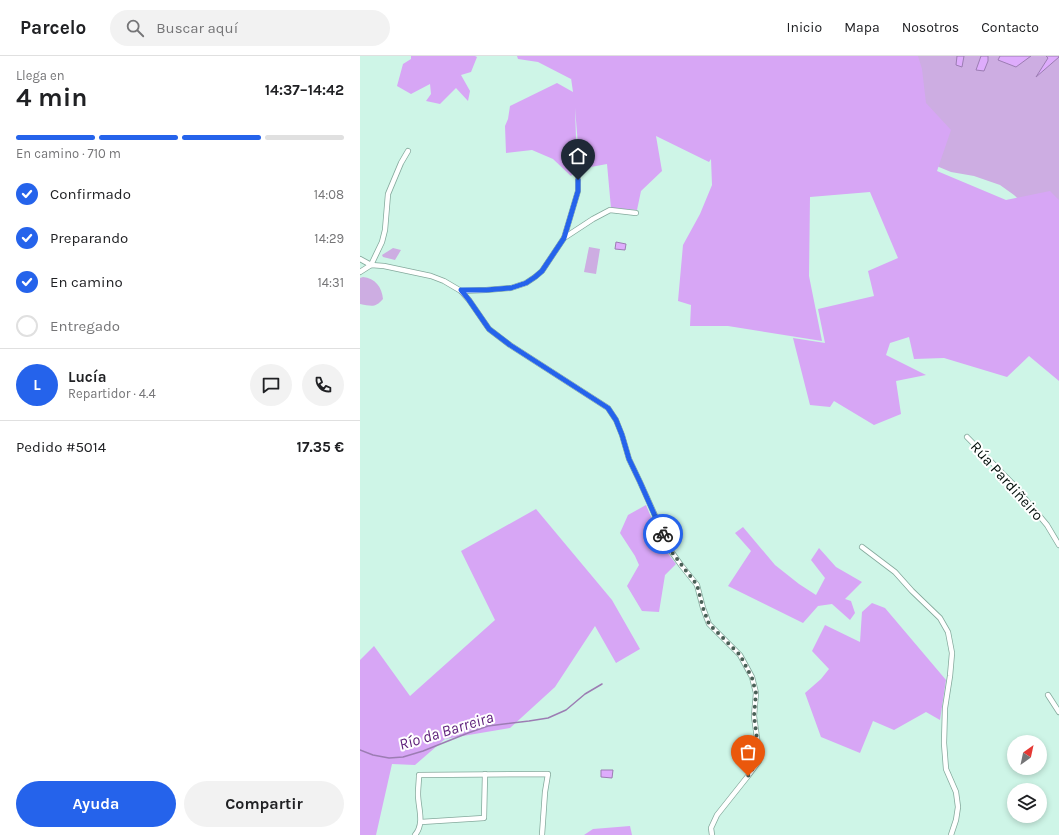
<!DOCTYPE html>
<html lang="es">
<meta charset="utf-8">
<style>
body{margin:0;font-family:Karla,sans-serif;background:#f2f2f2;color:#202124;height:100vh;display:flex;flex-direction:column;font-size:15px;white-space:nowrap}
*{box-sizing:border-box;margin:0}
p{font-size:13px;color:#757577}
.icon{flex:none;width:22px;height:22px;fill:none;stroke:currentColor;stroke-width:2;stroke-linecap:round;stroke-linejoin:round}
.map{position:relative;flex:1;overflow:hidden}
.panel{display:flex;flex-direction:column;background:#fff;width:360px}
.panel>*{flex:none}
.needle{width:26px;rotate:33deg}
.buttons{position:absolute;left:647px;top:679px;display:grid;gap:8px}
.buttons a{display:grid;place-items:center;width:40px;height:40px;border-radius:50%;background:#fff;box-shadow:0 2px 6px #0003;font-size:20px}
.pin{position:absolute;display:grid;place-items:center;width:34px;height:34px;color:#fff;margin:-41px -17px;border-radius:50% 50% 50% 0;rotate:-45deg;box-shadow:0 0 4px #0007}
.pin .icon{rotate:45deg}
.courier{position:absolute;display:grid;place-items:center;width:40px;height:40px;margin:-20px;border:3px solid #2563eb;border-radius:50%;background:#fff;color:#222;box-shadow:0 1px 5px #0007}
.overview em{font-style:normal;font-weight:700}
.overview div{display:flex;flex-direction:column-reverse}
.overview{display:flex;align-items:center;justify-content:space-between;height:68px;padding:0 16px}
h1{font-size:26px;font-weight:700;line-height:30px}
.bar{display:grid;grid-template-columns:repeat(4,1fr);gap:6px 4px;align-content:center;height:48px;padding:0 16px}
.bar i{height:5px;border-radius:3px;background:#e0e0e0}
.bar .on{background:#2563eb}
.bar p{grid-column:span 4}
.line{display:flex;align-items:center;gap:10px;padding:0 16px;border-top:1px solid #e0e0e0}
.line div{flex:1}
.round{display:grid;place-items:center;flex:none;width:42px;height:42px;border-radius:21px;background:#f2f2f2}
ol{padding:0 16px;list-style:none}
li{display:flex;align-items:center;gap:12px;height:44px}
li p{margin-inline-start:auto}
li .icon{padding:4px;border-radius:50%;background:#2563eb;color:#fff;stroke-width:4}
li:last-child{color:#757577}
li i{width:22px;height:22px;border:2px solid #e0e0e0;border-radius:50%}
.cta{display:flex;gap:8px;margin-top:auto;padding:8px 16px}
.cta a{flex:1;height:46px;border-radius:24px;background:#2563eb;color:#fff;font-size:16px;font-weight:700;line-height:46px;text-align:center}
.cta a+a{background:#f2f2f2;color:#202124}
header{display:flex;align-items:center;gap:24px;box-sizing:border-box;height:56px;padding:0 20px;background:#fff;border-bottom:1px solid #e0e0e0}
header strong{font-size:19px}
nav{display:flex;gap:22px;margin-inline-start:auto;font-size:14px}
.search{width:280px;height:36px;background:#f2f2f2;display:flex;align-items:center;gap:10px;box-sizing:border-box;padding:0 14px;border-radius:22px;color:#757577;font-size:15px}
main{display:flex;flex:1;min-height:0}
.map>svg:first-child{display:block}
.green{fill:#cdade2}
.forest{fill:#d7a6f5}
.water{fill:#deacfc;stroke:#9c7db3}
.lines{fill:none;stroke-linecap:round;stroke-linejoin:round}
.stream{stroke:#9c7db3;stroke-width:1.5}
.street-casing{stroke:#84a99c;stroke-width:6}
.street{stroke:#fff;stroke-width:4.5}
.done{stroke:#4a6057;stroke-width:4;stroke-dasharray:0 7.2}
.route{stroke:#2563eb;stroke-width:5}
.labels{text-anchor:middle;stroke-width:4;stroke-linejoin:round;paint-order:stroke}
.street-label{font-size:15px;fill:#030f0a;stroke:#fff}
.water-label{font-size:16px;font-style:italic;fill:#5c1d79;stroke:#fff}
</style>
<header>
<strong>Parcelo</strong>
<div class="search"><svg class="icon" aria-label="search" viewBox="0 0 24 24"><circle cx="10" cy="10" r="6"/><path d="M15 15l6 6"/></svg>Buscar aquí</div>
<nav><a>Inicio</a><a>Mapa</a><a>Nosotros</a><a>Contacto</a></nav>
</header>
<main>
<section class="panel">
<div class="overview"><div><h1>4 min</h1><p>Llega en</p></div><em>14:37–14:42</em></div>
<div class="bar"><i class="on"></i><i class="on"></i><i class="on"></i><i></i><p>En camino · 710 m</p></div>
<ol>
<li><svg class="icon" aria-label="check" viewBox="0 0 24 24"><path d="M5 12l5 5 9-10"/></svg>Confirmado<p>14:08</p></li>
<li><svg class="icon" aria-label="check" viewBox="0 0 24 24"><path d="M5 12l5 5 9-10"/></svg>Preparando<p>14:29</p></li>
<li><svg class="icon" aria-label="check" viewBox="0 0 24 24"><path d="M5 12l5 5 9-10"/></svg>En camino<p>14:31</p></li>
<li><i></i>Entregado</li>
</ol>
<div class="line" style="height:72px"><b class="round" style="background:#2563eb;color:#fff">L</b><div><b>Lucía</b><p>Repartidor · 4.4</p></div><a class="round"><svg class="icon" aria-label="chat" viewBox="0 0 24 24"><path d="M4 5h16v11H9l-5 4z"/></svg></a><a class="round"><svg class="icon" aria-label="phone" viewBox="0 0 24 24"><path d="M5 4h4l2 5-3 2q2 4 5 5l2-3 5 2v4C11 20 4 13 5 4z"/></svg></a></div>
<div class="line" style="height:52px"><div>Pedido #5014</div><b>17.35 €</b></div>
<div class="cta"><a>Ayuda</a><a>Compartir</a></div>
</section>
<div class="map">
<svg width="699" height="779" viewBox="0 0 699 779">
<rect width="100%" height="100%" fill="#cef5e7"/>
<g class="green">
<path d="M271,0H699V208L665,149L654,139L640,129L614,120L591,116L562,104Z"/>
<path d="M229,191L240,193L236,218L224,216Z"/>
<path d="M33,192L41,194L35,204L23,201L22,199Z"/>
<path d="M3,221C15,222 22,231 23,243C15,252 12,250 0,248V222Z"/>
</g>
<g class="forest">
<path d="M51,0H115L117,1L111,16L101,19L110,35L108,45L96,32L80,48L66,45L71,38L70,28L51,38L37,30L43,8L51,3Z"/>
<path d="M157,0H558L562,13L566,47L591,74L577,115L646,144L690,135L699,144V325L669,300L647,321L584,302L554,303L549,281L530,287L526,299L566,319L536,325L541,358L514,369L474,345L470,351L450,349L433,282L465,287L458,253L514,240L508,215L538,202L510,136L450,141L449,220L462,285L368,270H330L331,249L318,245L323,189L340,158L352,129L351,103L349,106L296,80L302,115L281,135L277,154L251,152L247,108L220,113L215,52L217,113L211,120L193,103L172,94L146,97L145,70L148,63L150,50L197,27L213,36L211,22V23L178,6L158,3Z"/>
<path d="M286,449L304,492L316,508L305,519L299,556L282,555L267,530L279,509L275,500L260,477L268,459Z"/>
<path d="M176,453L252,544L280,593L256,607L235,570L195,631L150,672L85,683L55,709L32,708L16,779H0V604L14,590L50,640L135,564L101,495Z"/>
<path d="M383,471L415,509L439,528L456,539L465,522L451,504L459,492L476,511L502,526L485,543L491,545L495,557L490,564L472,548L458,550L443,567L368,530L391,495L375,477Z"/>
<path d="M512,547L525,552L586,624L580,664L566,656L534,674L513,665L500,697L461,681L445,637L461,623L469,613L452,595L465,569L500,586L502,556Z"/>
<path d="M270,770L272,779H224L233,773Z"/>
</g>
<g class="water">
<path d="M597,0H604L602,11L596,9Z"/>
<path d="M621,0H628V5L624,15L616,14Z"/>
<path d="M640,0H671L656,11L638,4Z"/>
<path d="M686,0H699V1L676,21L688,2Z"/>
<path d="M256,186L266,188L265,194L255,193Z"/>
<path d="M241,714H253L252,722L241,721Z"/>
</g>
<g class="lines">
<path class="stream" d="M0,694L13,699L29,702L43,701L63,695L108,677L128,670L169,665L188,662L206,654L225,638L242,628"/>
<defs>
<g id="street">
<path d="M204,182L218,135V114"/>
<path d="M0,203L11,209L22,186L25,174L28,138L41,107L48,95"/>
<path d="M0,216L11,209L24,210L71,220L84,225L101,235L109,244L129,273L150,289L248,352L256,364L262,379L269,403L280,426L311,495L321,509L337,529L343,552L349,568L380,599L392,621L396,637L394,660L398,690L399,705L388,720L357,759L351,772L352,779"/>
<path d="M101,235L126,234L151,232L166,227L175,221L182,215L204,182L233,163L250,154L276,157"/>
<path d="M607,381L652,427L687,469L699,489"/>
<path d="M502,491L535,516L552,535L580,562L588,576L592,597L590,620L585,652L584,687L586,713L596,736L598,751L596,764L591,779"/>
<path d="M688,639L699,656"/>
<path d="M61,766L124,762L125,718"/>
<path d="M55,779C65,767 58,752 58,738C58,732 59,725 59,719L188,718L185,736L182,779"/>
</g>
</defs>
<use href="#street" class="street-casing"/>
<use href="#street" class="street"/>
</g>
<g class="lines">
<path class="done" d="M303,478L311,495L337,529L343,552L349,568L380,599L392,622L396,637L394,660L398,690V705L388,720"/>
<path class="route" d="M218,124V135L204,182L182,215L175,221L166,227L151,232L126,234H101L109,244L129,273L150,289L248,352L256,364L262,379L269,403L280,426L303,478"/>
</g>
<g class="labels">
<g class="street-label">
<text transform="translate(647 425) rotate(48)" y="5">Rúa Pardiñeiro</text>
</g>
<g class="water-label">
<text transform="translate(86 674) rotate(-17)" y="6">Río da Barreira</text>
</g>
</g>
</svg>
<div class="buttons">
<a><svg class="needle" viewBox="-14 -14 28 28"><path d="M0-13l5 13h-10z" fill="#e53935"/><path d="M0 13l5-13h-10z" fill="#757577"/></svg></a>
<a><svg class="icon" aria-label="layers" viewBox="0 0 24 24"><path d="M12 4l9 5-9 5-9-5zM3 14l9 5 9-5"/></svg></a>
</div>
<div class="pin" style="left:388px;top:720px;background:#ea580c"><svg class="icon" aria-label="bag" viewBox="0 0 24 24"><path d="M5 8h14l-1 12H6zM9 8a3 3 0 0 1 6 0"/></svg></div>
<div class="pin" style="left:218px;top:124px;background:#1f2937"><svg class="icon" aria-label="home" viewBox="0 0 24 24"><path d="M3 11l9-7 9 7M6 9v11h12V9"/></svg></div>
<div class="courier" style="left:303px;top:478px"><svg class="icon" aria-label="bike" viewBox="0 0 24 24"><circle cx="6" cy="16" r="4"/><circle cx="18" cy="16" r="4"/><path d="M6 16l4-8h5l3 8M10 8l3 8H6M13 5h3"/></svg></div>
</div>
</main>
